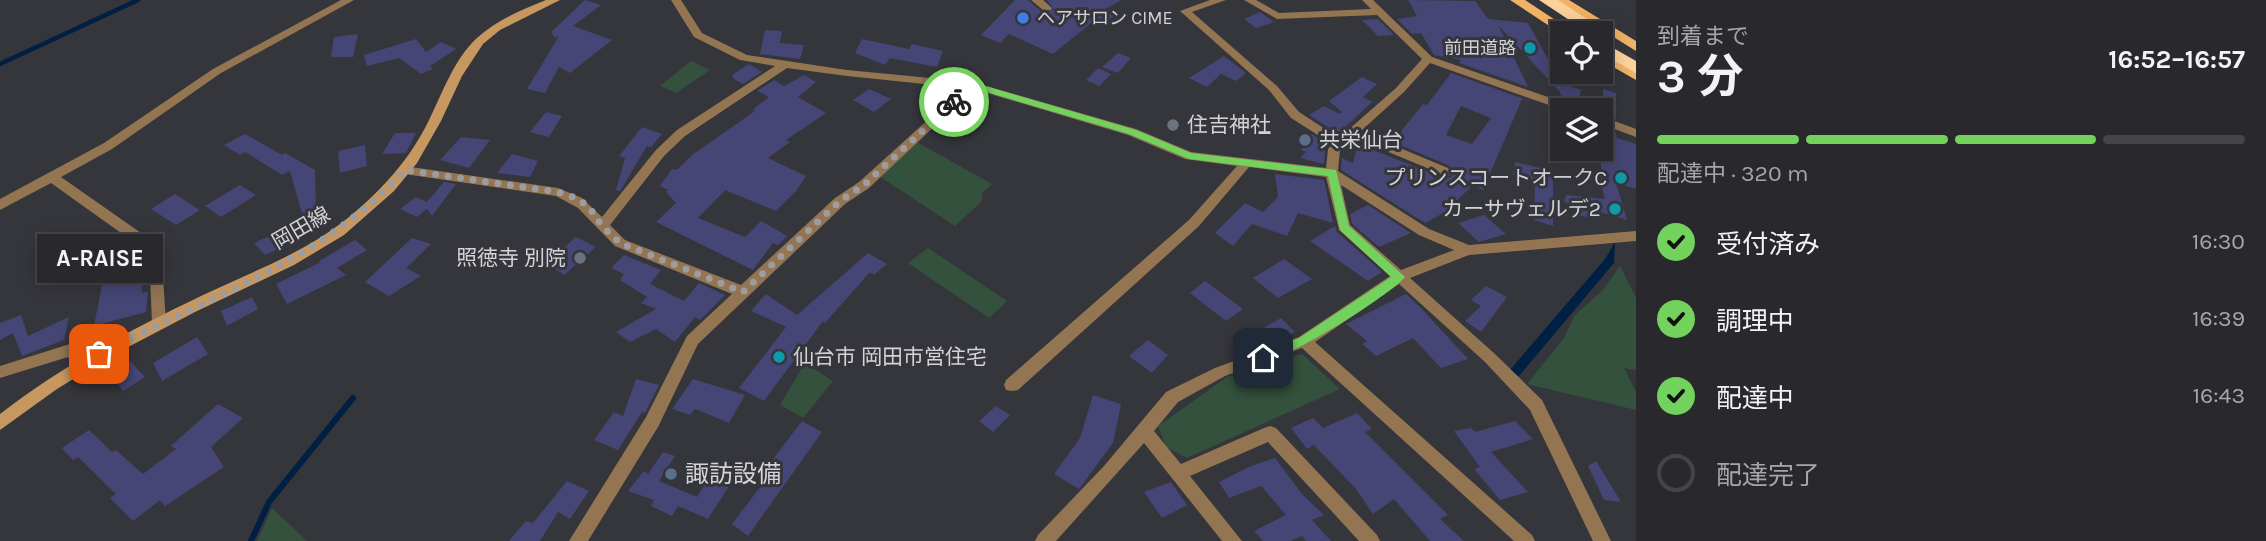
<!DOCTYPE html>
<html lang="ja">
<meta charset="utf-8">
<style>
body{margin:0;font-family:Karla,"Noto Sans JP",sans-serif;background:#303035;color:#f1f3f6;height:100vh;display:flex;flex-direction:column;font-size:26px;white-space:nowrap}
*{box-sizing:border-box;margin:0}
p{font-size:23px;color:#a5a6aa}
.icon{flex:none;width:38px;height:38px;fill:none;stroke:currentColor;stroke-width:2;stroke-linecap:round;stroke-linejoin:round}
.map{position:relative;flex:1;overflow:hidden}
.drawer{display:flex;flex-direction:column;background:#28282d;width:630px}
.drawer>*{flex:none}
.controls{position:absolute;left:1550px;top:21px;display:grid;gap:14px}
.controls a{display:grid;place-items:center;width:63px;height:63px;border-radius:0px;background:#28282d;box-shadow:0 4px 18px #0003,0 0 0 2px #444449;font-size:35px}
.pin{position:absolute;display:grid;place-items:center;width:60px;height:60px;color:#fff;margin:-30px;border-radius:14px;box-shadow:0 4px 10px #0006}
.courier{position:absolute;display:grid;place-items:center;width:70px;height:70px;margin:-35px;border:5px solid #73d25d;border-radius:50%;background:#fff;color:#222;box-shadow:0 2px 9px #0007}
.bubble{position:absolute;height:49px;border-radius:0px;background:#28282d;box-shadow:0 4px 18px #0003,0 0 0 2px #444449;font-size:23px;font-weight:700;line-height:49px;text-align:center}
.summary em{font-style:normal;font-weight:700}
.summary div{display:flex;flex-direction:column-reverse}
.summary{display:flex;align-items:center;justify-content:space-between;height:119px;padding:0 21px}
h1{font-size:46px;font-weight:700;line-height:52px}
.bar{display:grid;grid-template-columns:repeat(4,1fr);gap:10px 7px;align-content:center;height:84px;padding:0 21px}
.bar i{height:9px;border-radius:5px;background:#444449}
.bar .on{background:#73d25d}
.bar p{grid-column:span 4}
ol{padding:0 21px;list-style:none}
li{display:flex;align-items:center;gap:21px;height:77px}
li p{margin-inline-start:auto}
li .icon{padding:7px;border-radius:50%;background:#73d25d;color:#111;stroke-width:4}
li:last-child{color:#a5a6aa}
li i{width:38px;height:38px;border:4px solid #444449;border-radius:50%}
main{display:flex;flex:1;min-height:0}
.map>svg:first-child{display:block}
.green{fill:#34513d}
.water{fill:#002043}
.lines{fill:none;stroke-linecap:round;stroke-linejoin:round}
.stream-far1{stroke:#002043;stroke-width:4.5}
.stream{stroke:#002043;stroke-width:6}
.building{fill:#454675;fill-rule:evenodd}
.lane{stroke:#937552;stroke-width:8}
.street{fill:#937552;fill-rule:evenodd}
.secondary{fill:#c6975e;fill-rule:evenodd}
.primary{fill:#efb266;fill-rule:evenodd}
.highway{fill:#fdd19e;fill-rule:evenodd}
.route{fill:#73d25d}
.done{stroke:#9c9ca1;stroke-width:7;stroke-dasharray:0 12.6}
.shop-dot{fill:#3f7fe0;stroke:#35353c;stroke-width:2.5}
.culture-dot{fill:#0f9aa8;stroke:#35353c;stroke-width:2.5}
.worship-dot{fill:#6b7280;stroke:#35353c;stroke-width:2.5}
.service-dot{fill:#5c6f8a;stroke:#35353c;stroke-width:2.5}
.labels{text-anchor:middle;stroke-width:6;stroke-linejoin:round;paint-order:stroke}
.far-poi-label{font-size:18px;fill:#d3d3d7;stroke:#35353c;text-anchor:start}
.poi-label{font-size:21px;fill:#d3d3d7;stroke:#35353c;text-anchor:start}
.street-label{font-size:21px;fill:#d3d3d7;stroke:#35353c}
.near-poi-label{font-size:24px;fill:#d3d3d7;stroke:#35353c;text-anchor:start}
</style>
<main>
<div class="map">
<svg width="1636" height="541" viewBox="0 0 1636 541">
<rect width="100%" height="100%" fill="#35353c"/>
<g class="green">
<path d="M691,61L710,70L676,93L660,86Z"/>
<path d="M915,141L992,184L982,193V201L955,226L879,176Z"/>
<path d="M928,248L1007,301L989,318L908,263Z"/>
<path d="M1620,266L1636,298V370L1624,368L1636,392V410L1527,384L1564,338L1575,315L1603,290Z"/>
<path d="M1302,354L1340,389L1187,458L1166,447L1158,426L1227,377Z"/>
<path d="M805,363L833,381L803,418L780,405Z"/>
<path d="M272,508L307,541H257Z"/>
</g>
<path class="water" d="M1615,242L1614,263L1519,376L1509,371L1605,259Z"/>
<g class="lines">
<path class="stream-far1" d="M0,64L138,0"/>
<path class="stream" d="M251,541L269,502L353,398"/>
</g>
<g class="building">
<path d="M585,0L601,5L573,26L612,40L570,73L559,67L545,93L527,89L559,36L555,38L551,32Z"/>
<path d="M1015,0H1028L1043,13L1054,9L1047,0H1122L1105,9L1116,14L1104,24L1096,19L1053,54L1009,34L1000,43L981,35Z"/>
<path d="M1408,0L1475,1L1488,19L1528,23L1561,83L1581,90L1578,105L1563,99L1559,91L1498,25L1528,87L1459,63L1461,60L1434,55L1421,33L1412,34L1397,19L1417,16Z"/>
<path d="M1260,12L1274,22L1256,28L1244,19Z"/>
<path d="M1378,19L1394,35L1378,36L1362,20Z"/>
<path d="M765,30L782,31L780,43L804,45L800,59L760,54Z"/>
<path d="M358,34L353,57H331L334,37Z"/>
<path d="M416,39L426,52L441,42L456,49L430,66L433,69L421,74L399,58L367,66L364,55Z"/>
<path d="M862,39L909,49L912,44L943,51L937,67L890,58L885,65L855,53Z"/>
<path d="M1118,53L1131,58L1118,73L1102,67Z"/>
<path d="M1224,56L1246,73L1236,81L1221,74L1207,87L1189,78Z"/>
<path d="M749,64L762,72L743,84L734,79L732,75Z"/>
<path d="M1098,68L1111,74L1099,86L1086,80Z"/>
<path d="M1451,73L1535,103L1522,99L1483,190L1473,185L1445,212L1425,223L1341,170L1342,158L1353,163L1358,144L1444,178L1451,177L1453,171L1450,166L1388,140L1393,133L1398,135L1423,104L1427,105ZM1461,106L1491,118L1472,144L1446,135Z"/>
<path d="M804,75L816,82L798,97L826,113L786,140L790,142L768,158L806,176L796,191L776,211L725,190L698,218L745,237L761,221L787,236L778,245L773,243L753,270L656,222L676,203L666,192L668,190L660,186L672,169L677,170L692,155L755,111L752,110L769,97L757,91L774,80L784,86Z"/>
<path d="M1362,77L1377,84L1363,97L1372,102L1338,134L1309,115L1324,106L1340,114L1342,112L1329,101Z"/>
<path d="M869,89L891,99L874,112L853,100Z"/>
<path d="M1603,89L1616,93V119L1603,114Z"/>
<path d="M546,112L562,116L549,137L530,132Z"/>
<path d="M642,127L662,134L651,147L647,146L620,191L616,190L625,158L619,156Z"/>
<path d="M1601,127L1616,133L1617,138L1636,144V189L1616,183L1627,220L1593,210L1598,218L1579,216L1575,205L1564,202L1566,195L1605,199L1601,184Z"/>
<path d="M395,133H416L406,153L382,154Z"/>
<path d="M245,134L282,155L285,153L315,170L316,213L303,217L290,171L282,175L245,152L240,155L224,145Z"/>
<path d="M1312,134L1327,144L1322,148L1325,150L1324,164L1300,158L1306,152L1301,150Z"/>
<path d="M461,137L490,140L469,168L440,160Z"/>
<path d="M365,145L367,166L340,173L338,151Z"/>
<path d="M512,154L538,161L530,177L497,173Z"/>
<path d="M1515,162L1553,171V226L1534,220L1535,181L1513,175Z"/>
<path d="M1275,174L1324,180L1333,223L1298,213L1287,236L1252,224L1233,246L1215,233L1245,203L1263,212L1278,197Z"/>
<path d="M444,182L456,184L432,216L427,209L417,217L400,209L416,197L427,202Z"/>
<path d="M240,185L256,195L221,217L205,206Z"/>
<path d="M175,194L200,210L176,225L151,209Z"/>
<path d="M1368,205L1411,233L1379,247L1352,224L1350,214Z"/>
<path d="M1484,215L1506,234L1479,242L1458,223Z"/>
<path d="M301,222L313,233L265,255L254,243Z"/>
<path d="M1335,226L1337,232L1382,272L1368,281L1310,241Z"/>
<path d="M576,237L596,247L564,275L547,263Z"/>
<path d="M412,238L431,244L406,268L421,276L389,296L365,282Z"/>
<path d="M355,240L367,250L337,268L346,275L287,304L276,284L321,262L319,261Z"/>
<path d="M868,253L887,264L874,275L870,272L825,323L823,321L764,401L739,388L786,327L751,311L766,294L797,315Z"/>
<path d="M624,255L661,270L650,284L684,301L699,283L725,295L700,320L695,317L675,342L656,329L630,342L616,332L656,309L641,303L647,297L620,280L624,274L611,268Z"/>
<path d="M1284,259L1312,279L1278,298L1253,278Z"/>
<path d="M143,266L142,293L148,291L146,312L94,326L104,274Z"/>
<path d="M1205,281L1243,309L1226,321L1190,293Z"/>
<path d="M1486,286L1507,297L1481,332L1465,321L1481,306L1471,300Z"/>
<path d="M1406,294L1421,308L1468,359L1441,368L1413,338L1376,356L1362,344L1367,341L1346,324Z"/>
<path d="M252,297L258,309L227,326L221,311Z"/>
<path d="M21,315L28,336L69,317L64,340L22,356L13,333L0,340V323Z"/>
<path d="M1281,318L1295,332L1278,342L1270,345L1256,332Z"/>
<path d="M197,337L208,354L162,381L153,363Z"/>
<path d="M1148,340L1168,355L1152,373L1129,356Z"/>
<path d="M130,361L145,377L123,391L110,373Z"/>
<path d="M636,379L659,385L645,413L642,412L618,450L594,440L614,412L623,416Z"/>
<path d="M693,379L745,395L729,423L695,409L690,415L672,409Z"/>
<path d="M1093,395L1121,404L1113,443L1079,489L1054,474L1080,438Z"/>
<path d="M218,404L243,418L211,447L224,467L165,506L160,500L133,521L110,498L116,494L78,457L73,460L62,448L89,430L112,452L116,450L143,474L176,449L171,446Z"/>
<path d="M996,406L1010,415L993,432L979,421Z"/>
<path d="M1357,413L1372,429L1365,432L1448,515L1440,519L1464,541H1430L1394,499L1373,514L1356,489L1314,445L1307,449L1291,428L1313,418L1323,428Z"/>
<path d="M802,421L822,432L748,536L732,524L770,474L764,471Z"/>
<path d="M1515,421L1533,439L1491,452L1528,492L1500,500L1474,469L1480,467L1454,431L1471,428L1475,432Z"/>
<path d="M663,452L675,456L659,481L697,497L710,477L729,486L708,519L678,506L672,516L651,506L654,500L628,491L644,471L648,474Z"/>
<path d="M1275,458L1302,494L1324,515L1312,520L1331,541H1306L1302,536L1291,541H1263L1254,531L1286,515L1261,486L1229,498L1219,482L1251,466Z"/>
<path d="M1596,461L1621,502L1604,500L1588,466Z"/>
<path d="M567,481L589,491L570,519L558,512L540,541H509L526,521L533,523Z"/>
<path d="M1171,482L1187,505L1162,518L1144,492Z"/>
</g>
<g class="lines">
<path class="lane" d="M1351,132L1447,172"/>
<g class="street">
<path d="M341,0H354L221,73L112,149L61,177L161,247L166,323L164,327H154L152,323L149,253L51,183L0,210V199L104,143L213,69Z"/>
<path d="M671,0H681L702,33L747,55L847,70L972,82L1136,129L1191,152L1326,168L1328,149L1332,144L1291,118L1269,90L1180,11L1210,0H1226L1192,12L1277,86L1299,112L1339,138L1396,88L1422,59L1377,15L1277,19L1244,0H1256L1279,13L1371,9L1362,0H1373L1432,57L1577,107L1579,110H1563L1430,63L1404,92L1340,150L1338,171L1429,229L1469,245L1636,231V241L1469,255L1410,278L1495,354L1542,400L1611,541H1593L1530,410L1485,362L1399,284L1315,342L1532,535L1535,541H1514L1302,348L1225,376L1178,402L1154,431L1181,464L1264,428L1270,426L1276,428L1377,535L1380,541H1359L1268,442L1190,476L1242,541H1222L1144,443L1056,541H1035L1038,535L1104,466L1166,392L1215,368L1299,337L1390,276L1339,230L1326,177L1249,167L1199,226L1018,390L1012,391L1006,390L1004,385L1006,380L1189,220L1237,166L1185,159L1128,135L974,89L869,188L845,204L698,344L658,427L588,541H569L646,417L687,336L732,294L615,246L578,208L556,196L404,174L398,170L404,166L558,188L582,198L602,217L656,150L677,130L775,66L740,60L694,37ZM787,68L847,76L963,88L859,182L835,198L741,285L625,240L610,225L664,156L685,136ZM1341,185L1419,235L1454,250L1401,270L1350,225Z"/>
<path d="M1031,0H1043L1052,8L1051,10H1043Z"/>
<path d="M1601,116L1636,129V137L1601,124Z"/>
<path d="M73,343L78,345L87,365L84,369L79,371L74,369L68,357L0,378V366Z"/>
</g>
<path class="secondary" d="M546,0H560L500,30L483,44L462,76L441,121L417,163L394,191L344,235L294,265L195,312L111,356L57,389L0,430V414C62,366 130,330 201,296C251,272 305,253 349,217C383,189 410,159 429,120C443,92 454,59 477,38C497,20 521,10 546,0Z"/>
<g class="primary">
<path d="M1510,0H1525L1575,33H1563V35Z"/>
<path d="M1554,0H1569L1636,41V51Z"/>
<path d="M1601,50L1636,70V80L1601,60Z"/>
</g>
<g class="highway">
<path d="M1539,0H1558L1608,33L1601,37V33H1589Z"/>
<path d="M1601,41L1636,61V73L1601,53Z"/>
</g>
</g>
<path class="route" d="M972,82L1136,130L1191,153L1336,170L1349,226L1405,277C1390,295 1279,366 1259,361V354L1299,338L1391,277L1340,230L1328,176L1189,159L1129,134L973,88L957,104H950V100Z"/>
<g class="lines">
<path class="done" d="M99,354C204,299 324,261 404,170L558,192L576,198L589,207L602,226L620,243L743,292L840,201L864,185L954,102"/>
</g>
<circle class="shop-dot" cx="1023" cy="18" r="7"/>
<g class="culture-dot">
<circle cx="1530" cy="48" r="7"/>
<circle cx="1621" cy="178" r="7"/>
<circle cx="1615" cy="209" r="7"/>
<circle cx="779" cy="357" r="7"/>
</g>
<g class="worship-dot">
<circle cx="1173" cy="125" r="7"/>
<circle cx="580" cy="258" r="7"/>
</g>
<g class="service-dot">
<circle cx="1305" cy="140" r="7"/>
<circle cx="671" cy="474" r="7"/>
</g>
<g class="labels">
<g class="far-poi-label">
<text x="1037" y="24">ヘアサロン CIME</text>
<text x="1516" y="54" text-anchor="end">前田道路</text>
</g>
<g class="poi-label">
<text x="1187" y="132">住吉神社</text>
<text x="1319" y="147">共栄仙台</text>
<text x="1607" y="185" text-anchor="end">プリンスコートオークC</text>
<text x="1601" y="216" text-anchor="end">カーサヴェルデ2</text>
<text x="566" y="265" text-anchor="end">照徳寺 別院</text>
<text x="793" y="364">仙台市 岡田市営住宅</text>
</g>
<g class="street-label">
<text transform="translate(301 228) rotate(-30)" y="7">岡田線</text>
</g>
<g class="near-poi-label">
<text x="685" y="482">諏訪設備</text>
</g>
</g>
</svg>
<div class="controls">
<a><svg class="icon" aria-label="locate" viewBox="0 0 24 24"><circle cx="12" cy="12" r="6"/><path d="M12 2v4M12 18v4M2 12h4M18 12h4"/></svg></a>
<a><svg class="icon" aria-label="layers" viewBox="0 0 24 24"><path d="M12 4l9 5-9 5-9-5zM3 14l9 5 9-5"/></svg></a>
</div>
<div class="pin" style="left:99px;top:354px;background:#ea580c"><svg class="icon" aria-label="bag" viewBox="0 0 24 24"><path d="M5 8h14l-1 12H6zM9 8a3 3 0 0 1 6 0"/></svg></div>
<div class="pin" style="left:1263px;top:358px;background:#1f2937"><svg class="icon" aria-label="home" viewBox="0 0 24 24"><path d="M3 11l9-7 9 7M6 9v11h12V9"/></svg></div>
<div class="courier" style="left:954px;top:102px"><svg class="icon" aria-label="bike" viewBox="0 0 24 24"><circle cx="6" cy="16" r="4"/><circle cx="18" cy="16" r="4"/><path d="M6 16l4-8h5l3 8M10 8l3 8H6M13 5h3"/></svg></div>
<div class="bubble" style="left:37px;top:234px;width:126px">A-RAISE</div>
</div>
<section class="drawer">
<div class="summary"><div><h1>3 分</h1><p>到着まで</p></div><em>16:52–16:57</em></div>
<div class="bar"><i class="on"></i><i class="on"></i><i class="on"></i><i></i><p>配達中 · 320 m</p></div>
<ol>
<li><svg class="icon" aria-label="check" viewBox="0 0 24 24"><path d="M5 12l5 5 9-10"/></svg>受付済み<p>16:30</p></li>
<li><svg class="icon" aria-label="check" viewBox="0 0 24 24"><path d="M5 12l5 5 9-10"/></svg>調理中<p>16:39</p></li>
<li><svg class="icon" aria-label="check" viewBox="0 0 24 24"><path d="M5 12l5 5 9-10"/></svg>配達中<p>16:43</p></li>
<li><i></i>配達完了</li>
</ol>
</section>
</main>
